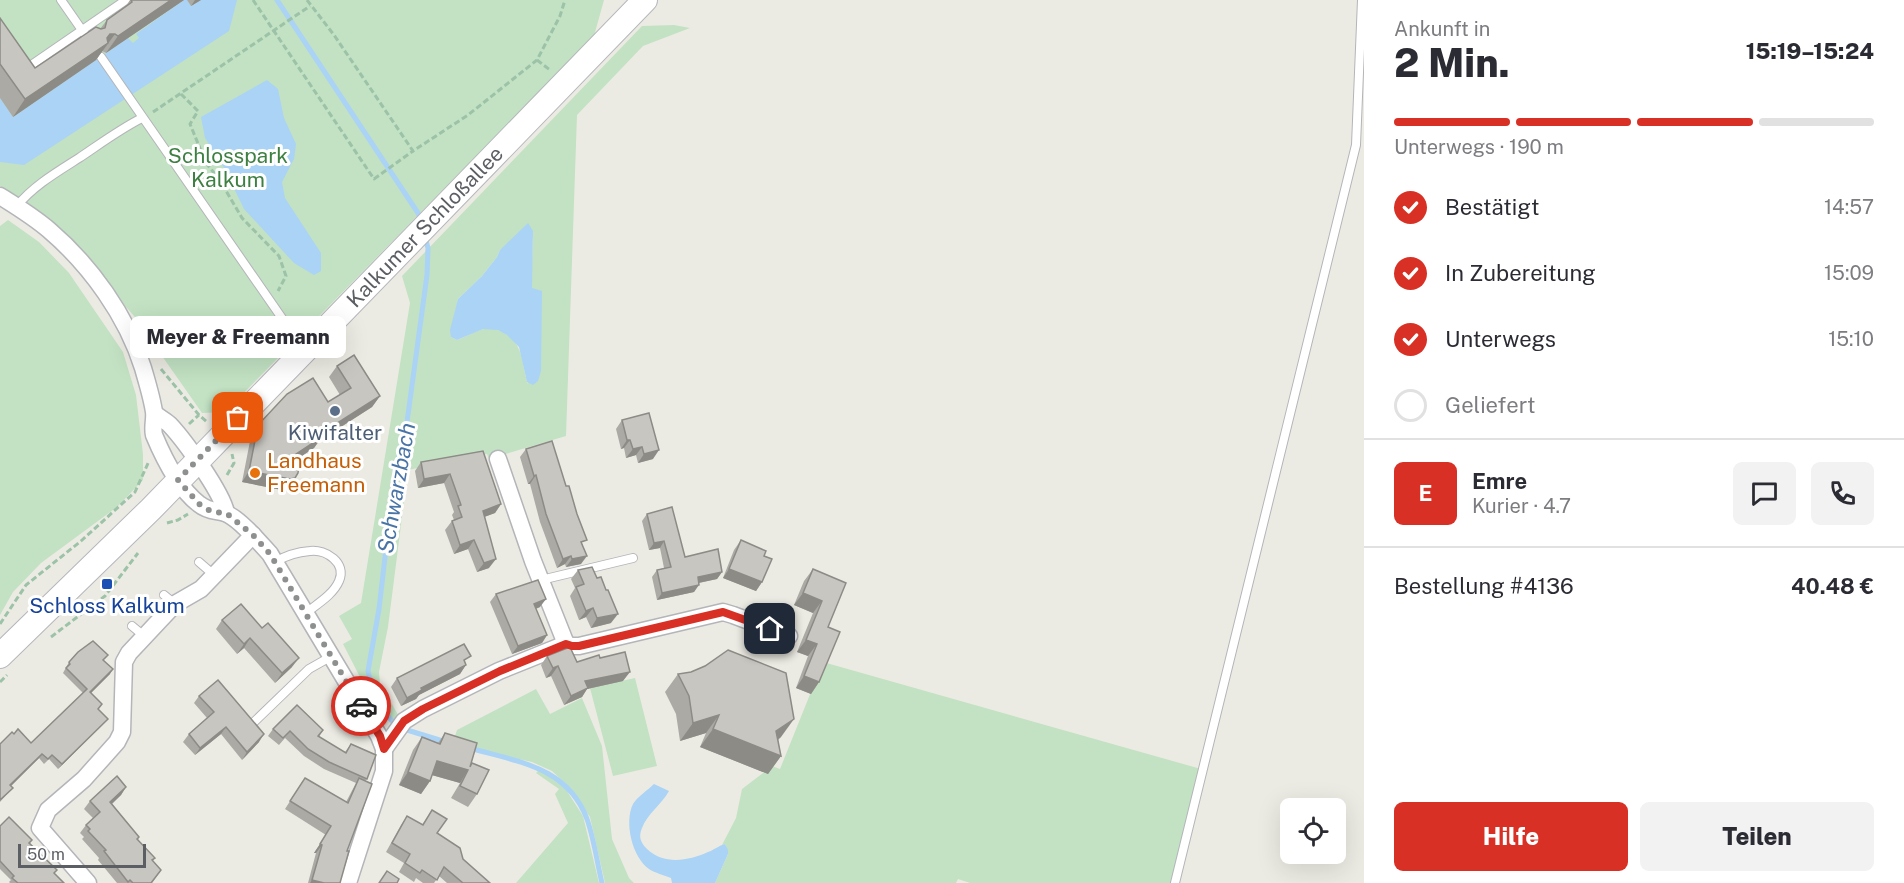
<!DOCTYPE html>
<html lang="de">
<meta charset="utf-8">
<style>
body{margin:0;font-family:"Public Sans",sans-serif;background:#f2f2f3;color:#2b2b33;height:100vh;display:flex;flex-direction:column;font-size:22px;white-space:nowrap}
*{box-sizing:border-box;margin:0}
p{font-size:20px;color:#7c7c81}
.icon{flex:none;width:33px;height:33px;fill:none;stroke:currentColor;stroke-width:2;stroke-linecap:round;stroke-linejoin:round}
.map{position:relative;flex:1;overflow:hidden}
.drawer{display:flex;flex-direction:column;background:#fff;width:540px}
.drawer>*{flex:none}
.buttons{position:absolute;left:1280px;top:798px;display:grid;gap:12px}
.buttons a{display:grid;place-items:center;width:66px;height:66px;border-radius:9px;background:#fff;box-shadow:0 6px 24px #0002;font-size:30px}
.scale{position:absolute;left:18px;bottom:15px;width:128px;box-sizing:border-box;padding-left:6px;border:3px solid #5b5e62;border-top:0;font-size:16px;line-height:21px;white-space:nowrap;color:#5b5e62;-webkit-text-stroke:4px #fff;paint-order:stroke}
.pin{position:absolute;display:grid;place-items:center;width:51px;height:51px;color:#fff;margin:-26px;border-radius:12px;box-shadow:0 3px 9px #0006}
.courier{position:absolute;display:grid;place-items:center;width:60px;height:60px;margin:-30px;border:4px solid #d93025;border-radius:50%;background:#fff;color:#222;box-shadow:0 2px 8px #0007}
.bubble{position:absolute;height:42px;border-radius:9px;background:#fff;box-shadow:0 6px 24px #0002;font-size:20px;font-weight:800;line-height:42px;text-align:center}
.summary em{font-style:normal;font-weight:800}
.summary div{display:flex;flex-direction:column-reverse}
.summary{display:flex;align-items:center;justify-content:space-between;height:102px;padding:0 30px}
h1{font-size:39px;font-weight:800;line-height:45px}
.bar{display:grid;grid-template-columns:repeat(4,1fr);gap:9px 6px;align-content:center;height:72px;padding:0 30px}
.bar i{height:8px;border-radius:4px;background:#e1e1e2}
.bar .current{background:#d93025}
.bar p{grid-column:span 4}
.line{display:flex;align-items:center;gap:15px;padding:0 30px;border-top:2px solid #e1e1e2}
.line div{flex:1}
.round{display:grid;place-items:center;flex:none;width:63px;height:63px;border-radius:9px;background:#f2f2f3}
ol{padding:0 30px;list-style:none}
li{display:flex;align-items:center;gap:18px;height:66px}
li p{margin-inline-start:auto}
li .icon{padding:6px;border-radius:50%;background:#d93025;color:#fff;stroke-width:4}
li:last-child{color:#7c7c81}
li i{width:33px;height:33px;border:3px solid #e1e1e2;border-radius:50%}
.action{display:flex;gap:12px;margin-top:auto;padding:12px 30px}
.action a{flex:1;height:69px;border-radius:9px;background:#d93025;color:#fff;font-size:24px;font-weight:800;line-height:69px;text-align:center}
.action a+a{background:#f2f2f3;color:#2b2b33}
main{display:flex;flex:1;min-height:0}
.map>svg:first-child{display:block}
.green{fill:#c2e2c3;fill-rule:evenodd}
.water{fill:#aad3f6}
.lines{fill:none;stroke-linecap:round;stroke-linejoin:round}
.stream{stroke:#aad3f6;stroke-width:5}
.service-casing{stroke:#b4b5b9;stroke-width:10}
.minor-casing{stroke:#b4b5b9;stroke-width:19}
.secondary-casing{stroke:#b5b7bc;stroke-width:26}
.path{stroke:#9cc2a8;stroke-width:3;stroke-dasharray:6 3;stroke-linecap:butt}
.service{stroke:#fff;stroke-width:8}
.minor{stroke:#fff;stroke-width:16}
.secondary{stroke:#fff;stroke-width:24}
.wall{fill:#acaaa5}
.shaded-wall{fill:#8c8b86}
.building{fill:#c8c6c0;stroke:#8c8b86;stroke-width:1.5}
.done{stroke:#8e8f8f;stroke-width:6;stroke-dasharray:0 10.8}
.route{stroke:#d93025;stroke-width:8}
.service-dot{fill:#5c6f8a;stroke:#fff;stroke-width:2}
.food-dot{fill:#e8710a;stroke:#fff;stroke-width:2}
.transit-dot{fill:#1a4fb4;stroke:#fff;stroke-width:2}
.labels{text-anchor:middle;stroke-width:6;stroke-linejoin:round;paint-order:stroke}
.park-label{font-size:21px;fill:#3d8042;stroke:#fff}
.street-label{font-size:21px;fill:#5b5e62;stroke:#fff}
.service-label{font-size:21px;fill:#4e5e75;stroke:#fff}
.food-label{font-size:21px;fill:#c56008;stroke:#fff;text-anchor:start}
.transit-label{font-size:21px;fill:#164399;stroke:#fff}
.water-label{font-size:22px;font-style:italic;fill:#4974a6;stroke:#fff}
</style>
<main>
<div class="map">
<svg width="1364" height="883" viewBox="0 0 1364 883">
<rect width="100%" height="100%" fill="#ecebe3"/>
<g class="green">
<path d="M0,0H604L594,36L225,412L202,413L134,316L49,220L0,186Z"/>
<path d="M674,25L690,28L643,46L577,115L566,436L489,459L487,454L408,470L388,627L379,672L380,684L400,718L396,722L385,711L375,694L361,679L343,644L352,639L339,616L361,603L410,303L402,276L642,26ZM533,237L528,384C524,374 524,363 520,352C516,338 498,325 483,329C475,331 466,337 457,340L451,337L458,299L482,276L497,257L500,250Z"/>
<path d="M8,220L39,242L69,273L123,352L136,395L143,454V480L117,507L41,563L13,592L0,615V226Z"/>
<path d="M823,662L1201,769L1171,883H970L958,879L956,883H715L728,854L725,844L722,845L736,818L742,789L772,766L780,769Z"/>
<path d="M635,678L657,766L613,776L590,688Z"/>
<path d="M536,689L550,714L582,698L602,746L612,839L629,878L634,883H605L590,817L566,784L552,771L532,762L491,753L454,739L457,730Z"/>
<path d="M539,770L563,785L583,816L599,883H516L568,823L555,794L559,789L536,773Z"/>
</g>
<g class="water">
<path d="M184,0H187L191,6L201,0H237L229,31L24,165L0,162V98L13,117L128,38L133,43L139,38L136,34Z"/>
<path d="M267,80L278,89L284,118L296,144L294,159L282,182L285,198L321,253V271L314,275L294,263L244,209L223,166L205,138L201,117Z"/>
<path d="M528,223L533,231L532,288L542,291L541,371L538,381L533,385L527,382L519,347L507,335L498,330L483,329L457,340L451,337L450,330L458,299L482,276L497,257L500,250Z"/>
<path d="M654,784L669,791C662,804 647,814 642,828C638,837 641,843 647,849C664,865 688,861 708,852C714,850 718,846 725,844L728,850V854L715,883H672L671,878C664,875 655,873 649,869C632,857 624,822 633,804C637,797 648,790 654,784Z"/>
</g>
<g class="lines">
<g class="stream">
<path d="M277,0L418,213L421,222"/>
<path d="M425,237L428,248L427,275L407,422L395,471L379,609L368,671L373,694L384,712L394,723L407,730L446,742"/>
<path d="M470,748C517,762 567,766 587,819C594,839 597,862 602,883"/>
</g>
<defs>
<g id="service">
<path d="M61,0L84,33"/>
<path d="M101,57L304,350"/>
<path d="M24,70L126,0"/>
<path d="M17,206C33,186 57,172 79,158C100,144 120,129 142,118"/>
<path d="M199,562L214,575"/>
<path d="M275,562C285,556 297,552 310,551C326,549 347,563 339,581C333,595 317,604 306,613"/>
<path d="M541,580L633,558"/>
<path d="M164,595L175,604"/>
<path d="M132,626L144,636"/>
<path d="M254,722L309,669L332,656"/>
<path d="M1175,883L1356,145L1362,0"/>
</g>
<g id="minor">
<path d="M0,196C16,206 34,217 49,230C90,265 127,316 143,368C147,382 152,398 154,412C155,420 152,427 154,435C164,459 178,488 199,504C209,512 216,510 225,513C239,518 260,543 270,554L379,736L384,749V771L348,883"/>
<path d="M155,414C160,418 166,421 170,425C185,441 223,494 226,513"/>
<path d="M498,459L533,561L566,644"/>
<path d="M384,749L404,721L423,709L499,671L566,644L572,646H579L723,612L733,615L789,636"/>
<path d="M88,883L40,828L48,810L84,779L117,742L122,732L124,662L129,653L175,604L201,589L253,535"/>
</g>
<path id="secondary" d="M0,656L151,509L645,0"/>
</defs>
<use href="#service" class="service-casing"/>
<use href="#minor" class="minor-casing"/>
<use href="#secondary" class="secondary-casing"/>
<g class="path">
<path d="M253,0L374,179L413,151"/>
<path d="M307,0L334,35L413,151L468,115L537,60L560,16L565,0"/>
<path d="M537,60L550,70"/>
<path d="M181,94L198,111L190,124L206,163L219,179L242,218L279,256L286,276L278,291"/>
<path d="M153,112L310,6"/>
<path d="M161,369L199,415L208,423"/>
<path d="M189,424L199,415"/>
<path d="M227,475L234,463L232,454"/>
<path d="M167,523L178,520L188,514"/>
<path d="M0,624L26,585L81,541L135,492L149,461"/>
<path d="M51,637L105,596L138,553"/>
<path d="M0,682L7,675"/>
</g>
<use href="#service" class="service"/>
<use href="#minor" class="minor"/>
<use href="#secondary" class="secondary"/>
</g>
<g class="wall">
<path d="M130,0H184L106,53L102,51L96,60L13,117L0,98V18L35,68L100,29L107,20L126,6Z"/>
<path d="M187,0H201L191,6Z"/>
<path d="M337,366L380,396L372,407L319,441L314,448L297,459L287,489L282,490L242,482L251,436L258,425L328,402L340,395L329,377Z"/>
<path d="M622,420L653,459L638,463L636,455L626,458L624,448L621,449L616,429Z"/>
<path d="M526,449L583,545L581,564L566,567L565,564L557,568L540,522L530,484H528L520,457Z"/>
<path d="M483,451L501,504L495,513L484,517L489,568L477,572L468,549L454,554L445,530L452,521L454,520L452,515L454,512L444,483L418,488L415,471L421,462Z"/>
<path d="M647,514L685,557L722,572L717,579L699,583L694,592L657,600L652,577L657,570L664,568L660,548L649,550L642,521Z"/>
<path d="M741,540L762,582L756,591L723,578L734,550Z"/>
<path d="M813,569L828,627L819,682L811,694L796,688L808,656L797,652L813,613L794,605L804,581Z"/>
<path d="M578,570L611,623L591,628L586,617L579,620L570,596L575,588L571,579Z"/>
<path d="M496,594L540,607L536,609L547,635L542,643L512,654L490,602Z"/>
<path d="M222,620L262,628L292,667L275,683L244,648L237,654L216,629Z"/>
<path d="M547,656L577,662L600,658L623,681L587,689L582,697L564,705L551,676L546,678L541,665Z"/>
<path d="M104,660L110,674L91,693L104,723L58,769L49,759L44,764L39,758L11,786L9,792L0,802V744L14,734L31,743L83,693L63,673L69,662Z"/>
<path d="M466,664L460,674L419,695L416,699L401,706L391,687L397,678Z"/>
<path d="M678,674L781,737L778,740L781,756L768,774L700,747L706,733L680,741L676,714L665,692Z"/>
<path d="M199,696L259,742L242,760L221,734L195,755L183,742L189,734L207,718L194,703Z"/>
<path d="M273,729L323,730L319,737L345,752L351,744L367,779L365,781L347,851L340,883H308L316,853H314L326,835L285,809L305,778L346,802L356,783L324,769L304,756L285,738L279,745L268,736Z"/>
<path d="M445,733L471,765L477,794L468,807L451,798L460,783L432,775L430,781L421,794L399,785L413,750L422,737L438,743Z"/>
<path d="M126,787L121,795L112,804L139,837L138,840L155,858L153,861L161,870L152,883H117L98,860L99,858L82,839L84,837L80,833L86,825L93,818L84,809L90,801Z"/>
<path d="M432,810L437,833L463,859L490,883H447L439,876L434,883H423L416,878L414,882L399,872L404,863L386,852L401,825L407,816L422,825Z"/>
<path d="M0,826L32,840L30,843L57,870L54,873L64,883H10L9,882L11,880L0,869Z"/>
</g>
<g class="shaded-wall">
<path d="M171,0H184L106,53L118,36Z"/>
<path d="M195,0H201L191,6Z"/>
<path d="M110,34H115L96,60L13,117L25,99Z"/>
<path d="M380,396L372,407L319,441L314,448L288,465L296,454L320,434Z"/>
<path d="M627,440H630L624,448L621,449Z"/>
<path d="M642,447L636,455L626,458L633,449Z"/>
<path d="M659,450L653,459L638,463L644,454Z"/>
<path d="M249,471L298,473L287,489L282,490L242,482Z"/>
<path d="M450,474L444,483L418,488L424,479Z"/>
<path d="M536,475L530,484H528L534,476Z"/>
<path d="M501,504L495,513L476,520L483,511Z"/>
<path d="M474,540L468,549L454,554L460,545Z"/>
<path d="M664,541L660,548L649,550L654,543Z"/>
<path d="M571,556L565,564L557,568L563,559Z"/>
<path d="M587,556L581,564L566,567L572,559Z"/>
<path d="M496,559L489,568L477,572L484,563Z"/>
<path d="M729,569L762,582L756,591L723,578Z"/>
<path d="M722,572L717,579L693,584L698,577Z"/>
<path d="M699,585L694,592L657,600L662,593Z"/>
<path d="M803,593L822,601L813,613L794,605Z"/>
<path d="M546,599L540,607L529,611L534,604Z"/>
<path d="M593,608L586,617L579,620L586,611Z"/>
<path d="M618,614L611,623L591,628L597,618Z"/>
<path d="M547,635L542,643L512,654L518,646Z"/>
<path d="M250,638L244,648L237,654L244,644Z"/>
<path d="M806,640L817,644L808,656L797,652Z"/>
<path d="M299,658L292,667L275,683L282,673Z"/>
<path d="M466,665L460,674L419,695L416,699L401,706L407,698L421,688Z"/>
<path d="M558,666L551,676L546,678L553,668Z"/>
<path d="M113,669L110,674L87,697L90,692Z"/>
<path d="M630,672L623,681L587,689L582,697L564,705L571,696L585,681Z"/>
<path d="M804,676L819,682L811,694L796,688Z"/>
<path d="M719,715L706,733L680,741L693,723Z"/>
<path d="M108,719L58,769L62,764Z"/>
<path d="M794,719L781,737L764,749L776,731Z"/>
<path d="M226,727L221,734L195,755L200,748Z"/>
<path d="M713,729L781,756L768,774L700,747Z"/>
<path d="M264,734L259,742L242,760L247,752Z"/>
<path d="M42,754L39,758L7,790L10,785Z"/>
<path d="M437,761L468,770L460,783L428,774Z"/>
<path d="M408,772L430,781L421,794L399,785Z"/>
<path d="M126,787L121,795L105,810L110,802Z"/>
<path d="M320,844L322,845L316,853H314Z"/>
<path d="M312,880L324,883H310Z"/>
</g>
<g class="building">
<path d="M131,0H171L118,36L115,34H110L107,38L108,43L25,99L0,64V18L35,68L96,27L101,29L105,28L107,20L132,2Z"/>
<path d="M354,355L380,396L320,434L322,437L296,454L299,465L298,473L295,478L290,479L249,471L258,425L287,394L313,378L328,402L351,388L337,366Z"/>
<path d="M649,413L659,450L644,454L642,447L633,449L630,440H627L622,420Z"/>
<path d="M552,441L566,486H569L577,514L587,540L581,542L587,556L572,559L571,556L563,559L546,514L536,475L534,476L526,449Z"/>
<path d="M483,451L501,504L483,511L496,559L484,563L474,540L460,545L452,521L462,517L458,506L461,505L450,474L424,479L421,462Z"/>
<path d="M672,507L685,557L718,549L722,572L698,577L699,585L662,593L657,570L671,567L664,541L654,543L647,514Z"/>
<path d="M741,540L766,551L764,556L772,559L762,582L729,569Z"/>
<path d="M592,567L597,578L601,577L606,590H608L618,614L597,618L593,608L586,611L576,587L584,584L578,570Z"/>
<path d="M813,569L846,583L828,627L840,632L819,682L804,676L817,644L806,640L822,601L803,593Z"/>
<path d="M538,580L546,599L534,604L547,635L518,646L496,594Z"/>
<path d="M241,604L262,628L268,623L299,658L282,673L250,638L244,644L222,620Z"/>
<path d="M93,641L108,655L103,660L113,669L90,692L102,704L98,709L108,719L62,764L52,755L48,759L42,754L10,785L13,788L0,800V744L12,732L14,734L18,729L31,743L87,689L66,668L70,664L69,662L78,652Z"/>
<path d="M464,644L471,656L464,660L466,665L421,688L422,690L407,698L397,678Z"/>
<path d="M570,647L577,662L599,655L600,658L625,652L630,672L585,681L588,688L571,696L558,666L553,668L547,656Z"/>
<path d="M728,650L786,673L794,719L776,731L781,756L713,729L719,715L693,723L689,696L678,674L691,672L705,666Z"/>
<path d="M218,680L264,734L247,752L226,727L200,748L189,734L214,712L199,696Z"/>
<path d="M297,705L323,730L318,736L346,753L351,744L376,755L367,779L329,762L308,749L290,731L283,738L273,729Z"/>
<path d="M445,733L477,743L470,767L472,763L489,770L477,794L460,786L468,770L437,761L430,781L408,772L422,737L440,744Z"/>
<path d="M117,776L126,787L110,802L139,837L137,839L155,858L152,860L161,870L151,883H133L130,880L128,882L104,851L106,850L88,831L90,829L86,825L100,812L90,801Z"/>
<path d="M305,778L348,803L359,778L372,784L347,851H349L340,883H324L312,880L322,845L320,844L331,826L290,801Z"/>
<path d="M432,810L447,819L437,833L460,848L463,859L490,883H463L444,867L437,880L422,870L420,873L405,863L410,854L392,843L407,816L423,825Z"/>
<path d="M9,817L32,840L29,843L57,870L54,873L64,883H18L12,878L14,876L0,861V826Z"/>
<path d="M387,871L399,879L397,883H379Z"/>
</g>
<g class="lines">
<path class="done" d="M238,418L178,480L199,504L212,512L226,513L253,535L270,554L361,706"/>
<path class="route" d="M361,706L380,736L384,749L404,721L423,709L500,671L566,644L572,646H579L723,612L770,629"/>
</g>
<circle class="service-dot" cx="335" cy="411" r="6"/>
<circle class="food-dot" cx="255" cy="473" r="6"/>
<rect class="transit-dot" x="101" y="578" width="12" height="12" rx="3"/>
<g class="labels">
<g class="park-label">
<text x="228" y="163">Schlosspark<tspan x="228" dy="24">Kalkum</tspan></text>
</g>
<g class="street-label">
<text transform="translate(425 227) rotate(-46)" y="7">Kalkumer Schloßallee</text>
</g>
<g class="service-label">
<text x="335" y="440">Kiwifalter</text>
</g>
<g class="food-label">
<text x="267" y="468">Landhaus<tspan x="267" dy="24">Freemann</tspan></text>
</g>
<g class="transit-label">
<text x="107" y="613">Schloss Kalkum</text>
</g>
<g class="water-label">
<text transform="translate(396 488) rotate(-80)" y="8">Schwarzbach</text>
</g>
</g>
</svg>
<div class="buttons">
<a><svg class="icon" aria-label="locate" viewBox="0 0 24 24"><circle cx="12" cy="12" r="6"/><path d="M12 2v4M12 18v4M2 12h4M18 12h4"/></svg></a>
</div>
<div class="scale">50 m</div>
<div class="pin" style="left:238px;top:418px;background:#ea580c"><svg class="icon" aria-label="bag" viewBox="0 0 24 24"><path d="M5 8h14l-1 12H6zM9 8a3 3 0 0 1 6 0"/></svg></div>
<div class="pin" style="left:770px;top:629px;background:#1f2937"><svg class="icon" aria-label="home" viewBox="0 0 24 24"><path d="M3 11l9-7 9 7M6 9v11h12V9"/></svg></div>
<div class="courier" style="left:361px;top:706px"><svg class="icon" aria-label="car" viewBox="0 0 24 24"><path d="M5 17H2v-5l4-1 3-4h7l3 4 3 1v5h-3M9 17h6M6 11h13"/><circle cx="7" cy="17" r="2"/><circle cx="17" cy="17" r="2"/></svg></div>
<div class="bubble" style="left:130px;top:316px;width:216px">Meyer &amp; Freemann</div>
</div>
<section class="drawer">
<div class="summary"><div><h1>2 Min.</h1><p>Ankunft in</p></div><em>15:19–15:24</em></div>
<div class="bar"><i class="current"></i><i class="current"></i><i class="current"></i><i></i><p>Unterwegs · 190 m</p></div>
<ol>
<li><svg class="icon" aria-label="check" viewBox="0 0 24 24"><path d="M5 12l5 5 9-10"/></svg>Bestätigt<p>14:57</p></li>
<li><svg class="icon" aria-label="check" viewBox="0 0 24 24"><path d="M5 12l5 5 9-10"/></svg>In Zubereitung<p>15:09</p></li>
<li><svg class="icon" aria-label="check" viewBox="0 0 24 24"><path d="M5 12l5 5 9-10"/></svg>Unterwegs<p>15:10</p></li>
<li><i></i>Geliefert</li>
</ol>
<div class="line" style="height:108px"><b class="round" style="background:#d93025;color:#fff">E</b><div><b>Emre</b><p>Kurier · 4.7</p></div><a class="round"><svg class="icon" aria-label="chat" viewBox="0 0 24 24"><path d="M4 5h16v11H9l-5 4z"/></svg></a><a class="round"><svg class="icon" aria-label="phone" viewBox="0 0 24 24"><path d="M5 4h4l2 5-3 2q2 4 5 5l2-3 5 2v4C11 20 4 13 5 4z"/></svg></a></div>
<div class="line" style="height:78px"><div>Bestellung #4136</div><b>40.48 €</b></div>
<div class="action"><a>Hilfe</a><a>Teilen</a></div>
</section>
</main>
